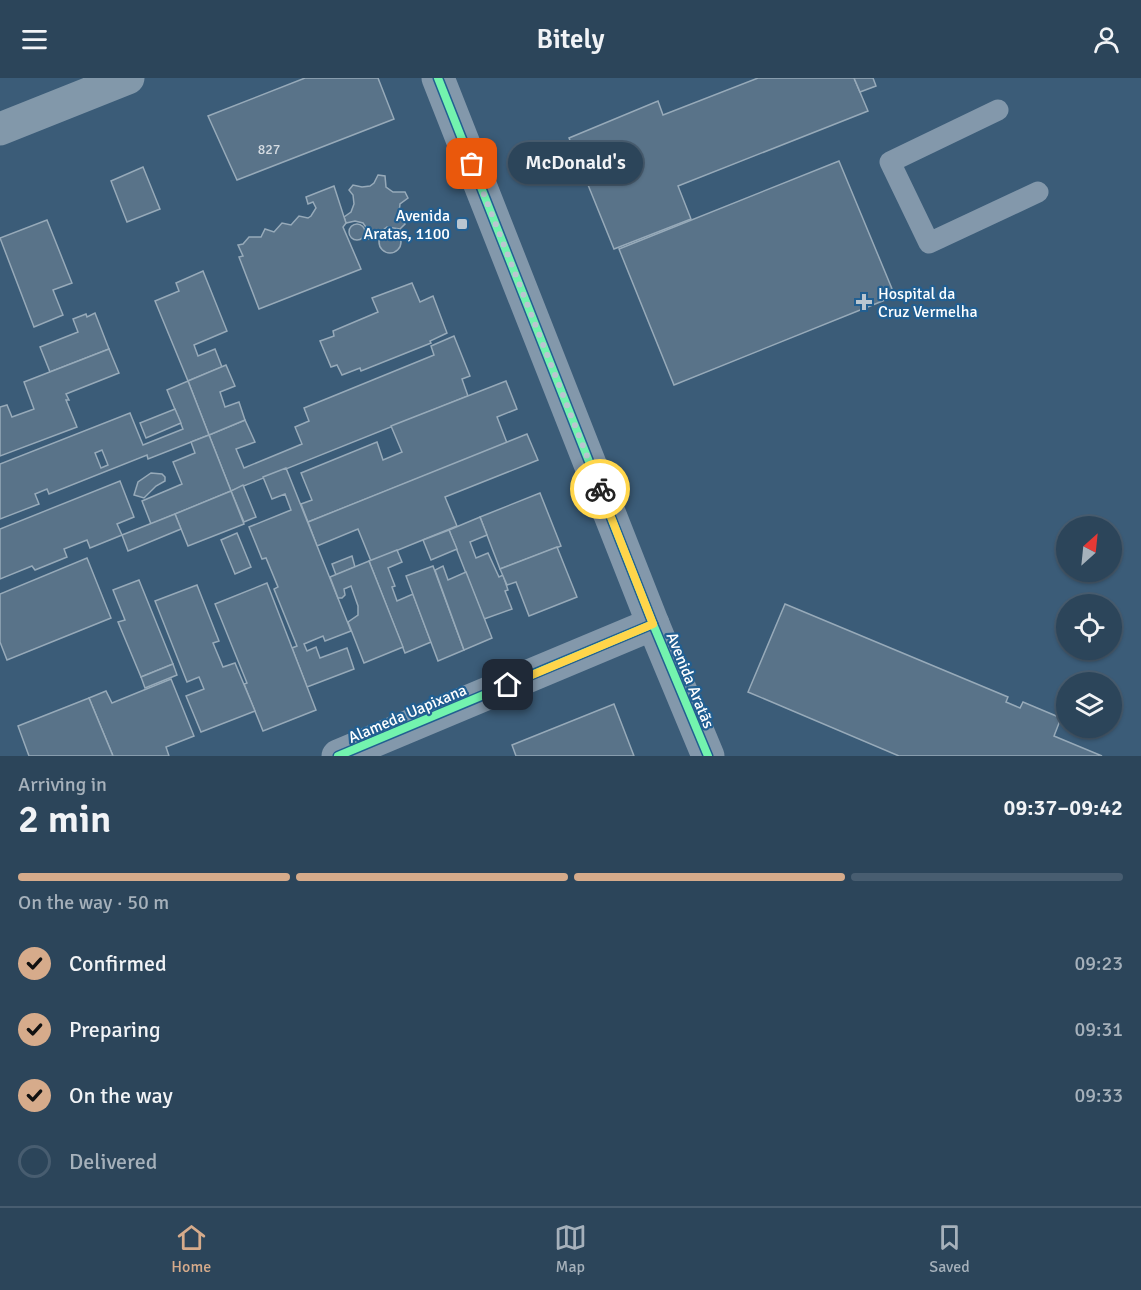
<!DOCTYPE html>
<meta charset="utf-8">
<style>
body{margin:0;font-family:Signika,sans-serif;background:#384f63;color:#f1f3f6;height:100vh;display:flex;flex-direction:column;font-size:22px;white-space:nowrap}
*{box-sizing:border-box;margin:0}
p{font-size:20px;color:#a6b1bb}
.icon{flex:none;width:33px;height:33px;fill:none;stroke:currentColor;stroke-width:2;stroke-linecap:round;stroke-linejoin:round}
.map{position:relative;height:678px;overflow:hidden}
.side{display:flex;flex-direction:column;background:#2c455a;flex:1}
.side>*{flex:none}
.needle{width:39px;rotate:27deg}
.controls{position:absolute;left:1056px;top:438px;display:grid;gap:12px}
.controls a{display:grid;place-items:center;width:66px;height:66px;border-radius:50%;background:#2c455a;box-shadow:0 2px 4px #0004,0 0 0 2px #485d70;font-size:30px}
.pin{position:absolute;display:grid;place-items:center;width:51px;height:51px;color:#fff;margin:-26px;border-radius:12px;box-shadow:0 3px 9px #0006}
.courier{position:absolute;display:grid;place-items:center;width:60px;height:60px;margin:-30px;border:4px solid #ffd54a;border-radius:50%;background:#fff;color:#222;box-shadow:0 2px 8px #0007}
.bubble{position:absolute;height:42px;border-radius:21px;background:#2c455a;box-shadow:0 2px 4px #0004,0 0 0 2px #485d70;font-size:20px;font-weight:600;line-height:42px;text-align:center}
.overview em{font-style:normal;font-weight:600}
.overview div{display:flex;flex-direction:column-reverse}
.overview{display:flex;align-items:center;justify-content:space-between;height:102px;padding:0 18px}
h1{font-size:39px;font-weight:600;line-height:45px}
.bar{display:grid;grid-template-columns:repeat(4,1fr);gap:9px 6px;align-content:center;height:72px;padding:0 18px}
.bar i{height:8px;border-radius:4px;background:#485d70}
.bar .current{background:#d6ab8b}
.bar p{grid-column:span 4}
ol{padding:0 18px;list-style:none}
li{display:flex;align-items:center;gap:18px;height:66px}
li p{margin-inline-start:auto}
li .icon{padding:6px;border-radius:50%;background:#d6ab8b;color:#111;stroke-width:4}
li:last-child{color:#a6b1bb}
li i{width:33px;height:33px;border:3px solid #485d70;border-radius:50%}
header{display:flex;justify-content:space-between;align-items:center;height:78px;padding:0 18px;background:#2c455a;font-size:27px;font-weight:600}
.tabs{display:flex;justify-content:space-around;align-items:center;height:84px;border-top:2px solid #485d70;background:#2c455a;font-size:16px;color:#a6b1bb}
.tabs a{display:grid;justify-items:center;gap:3px}
.tabs .current{color:#d6ab8b}
.map>svg:first-child{display:block}
.building{fill:#597389;stroke:#97aab9;stroke-width:1.5;fill-rule:evenodd}
.lines{fill:none;stroke-linecap:round;stroke-linejoin:round}
.service{stroke:#8398ab;stroke-width:21}
.minor{stroke:#8398ab;stroke-width:33}
.trunk{stroke:#8298aa;stroke-width:33}
.cycleway-casing{stroke:#225f91;stroke-width:11}
.cycleway{stroke:#73f3ae;stroke-width:8}
.done{stroke:#bac6d0;stroke-width:6;stroke-dasharray:0 10.8}
.route{stroke:#ffd54a;stroke-width:8}
.poi-dot{fill:#bac6d0;stroke:#225f91;stroke-width:2}
.labels{text-anchor:middle;stroke-width:4.5;stroke-linejoin:round;paint-order:stroke}
.number-label{font-size:14px;fill:#d6dce2}
.poi-label{font-size:16px;fill:#fff;stroke:#225f91;text-anchor:end}
.street-label{font-size:16px;fill:#fff;stroke:#225f91}
</style>
<header><svg class="icon" aria-label="menu" viewBox="0 0 24 24"><path d="M4 6h16M4 12h16M4 18h16"/></svg>Bitely<svg class="icon" aria-label="person" viewBox="0 0 24 24"><circle cx="12" cy="8" r="4"/><path d="M4 21q1-7 8-7t8 7"/></svg></header>
<div class="map">
<svg width="1141" height="678" viewBox="0 0 1141 678">
<rect width="100%" height="100%" fill="#3b5c78"/>
<g class="building">
<path d="M305,0H378L394,41L237,102L208,38Z"/>
<path d="M758,0H854L868,33L678,108L691,141L614,171L569,60L658,23L663,37Z"/>
<path d="M854,0H873L876,8L860,14Z"/>
<path d="M839,83L895,218L674,307L619,171Z"/>
<path d="M143,89L160,131L127,144L111,103Z"/>
<path d="M378,97L385,98L386,109L393,114H405L408,120L400,126L399,135L405,146L400,151L387,149L380,154L376,161H369L368,152L363,145L355,143L346,145L344,139L351,134L354,126L353,117L349,112L353,107L362,109L370,108L374,105Z"/>
<path d="M334,108L346,145L343,149L361,191L259,231L239,179L243,178L238,167L243,166L249,159H261L265,151L274,154L282,145L291,147L299,138L308,140L311,138L316,130L313,124L308,126L306,119Z"/>
<path d="M47,142L72,205L53,212L63,237L34,249L0,160Z"/>
<circle cx="357" cy="154" r="8"/>
<circle cx="390" cy="164" r="11"/>
<path d="M203,193L227,253L194,267L198,278L215,271L222,289L188,303L155,223L179,213L176,205Z"/>
<path d="M412,205L420,224L433,218L447,255L430,263L431,265L361,293L360,290L342,297L337,287L331,289L320,263L334,258L333,253L378,234L372,220Z"/>
<path d="M95,235L109,271L50,294L40,269L78,254L73,241L86,236L87,239Z"/>
<path d="M454,258L470,298L462,301L468,318L231,413L209,357L245,342L255,364L236,371L244,390L302,366L295,349L309,343L304,330L434,277L431,268Z"/>
<path d="M109,271L119,295L66,316L69,322H66L77,349L0,378V329L7,327L12,339L34,331L24,304Z"/>
<path d="M226,287L235,308L220,314L225,329L239,324L245,342L209,357L188,303Z"/>
<path d="M188,303L209,357L148,381L147,377L49,416L47,411L35,416L39,426L0,441V386L130,335L143,367L183,351L167,312ZM102,372L108,387L101,390L95,375Z"/>
<path d="M506,303L517,331L497,339L507,365L308,444L301,426L312,422L301,395L377,364L383,382L402,374L391,348Z"/>
<path d="M175,331L181,345L146,360L140,345Z"/>
<path d="M527,356L538,382L445,419L457,448L371,483L358,451L317,468L308,444Z"/>
<path d="M209,357L231,413L151,446L142,423L182,406L173,384L195,375L191,364Z"/>
<path d="M286,390L351,553L325,563L323,558L304,566L307,573L316,569L320,580L347,570L354,591L307,609L292,570L297,568L274,511L278,509L266,480L262,481L249,449L291,432L285,416L272,421L263,399Z"/>
<path d="M151,395L162,396L165,399V403L156,408L144,420L134,417L138,404Z"/>
<path d="M120,403L134,439L117,446L122,457L90,470L87,462L64,471L67,479L35,492L32,488L0,501V451Z"/>
<path d="M243,407L256,439L244,444L231,413Z"/>
<path d="M231,413L244,446L188,468L175,436Z"/>
<path d="M540,415L561,468L500,491L480,439Z"/>
<path d="M175,436L181,451L128,473L122,457Z"/>
<path d="M480,439L487,457L470,464L476,480L488,475L499,499L503,497L508,512L505,513L512,531L484,541L449,452Z"/>
<path d="M449,452L457,471L431,482L423,462Z"/>
<path d="M237,455L251,489L235,496L221,462Z"/>
<path d="M557,469L577,519L529,538L516,504L507,507L500,491Z"/>
<path d="M397,472L402,484L388,490L395,508L392,509L397,523L413,516L431,564L405,575L369,483Z"/>
<path d="M352,478L355,489L336,497L332,486Z"/>
<path d="M87,480L111,540L7,582L0,564V516Z"/>
<path d="M369,483L403,569L364,585L348,544L358,537V528L351,508L344,511L345,517L342,520H338L330,499Z"/>
<path d="M433,488L464,572L438,583L406,498Z"/>
<path d="M443,488L448,502L466,494L492,560L464,572L435,492Z"/>
<path d="M139,502L173,586L141,599L118,544L125,542L113,512Z"/>
<path d="M267,505L316,632L263,653L244,606L247,605L215,526Z"/>
<path d="M197,507L219,563L213,565L223,589L235,585L255,633L201,654L186,618L204,611L199,599L187,604L155,523Z"/>
<path d="M785,526L1008,619L1006,624L1020,630L1023,624L1061,640L1054,658L1102,678H899L748,614Z"/>
<path d="M173,586L177,597L145,610L141,599Z"/>
<path d="M171,601L194,658L166,669L169,678H113L89,620L106,613L112,625Z"/>
<path d="M89,620L113,678H29L18,648Z"/>
<path d="M614,626L634,678H516L512,667Z"/>
</g>
<g class="lines">
<path class="service" d="M998,32L890,84L929,165L1038,114"/>
<g class="minor">
<path d="M438,0L653,546L708,678"/>
<path d="M338,678L653,546"/>
</g>
<path class="trunk" d="M0,51L128,0"/>
<defs>
<g id="cycleway">
<path d="M438,0L653,546L708,678"/>
<path d="M338,678L653,546"/>
</g>
</defs>
<use href="#cycleway" class="cycleway-casing"/>
<use href="#cycleway" class="cycleway"/>
</g>
<g class="lines">
<path class="done" d="M472,86L600,411"/>
<path class="route" d="M508,607L653,546L600,411"/>
</g>
<g class="poi-dot">
<rect x="456" y="140" width="12" height="12" rx="3"/>
<path d="M861 215h6v6h6v6h-6v6h-6v-6h-6v-6h6z"/>
</g>
<g class="labels">
<g class="number-label">
<text x="269" y="76">827</text>
</g>
<g class="poi-label">
<text x="450" y="143">Avenida<tspan x="450" dy="18">Aratas, 1100</tspan></text>
<text x="878" y="221" text-anchor="start">Hospital da<tspan x="878" dy="18">Cruz Vermelha</tspan></text>
</g>
<g class="street-label">
<text transform="translate(691 602) rotate(68)" y="6">Avenida Aratãs</text>
<text transform="translate(407 635) rotate(-23)" y="6">Alameda Uapixana</text>
</g>
</g>
</svg>
<div class="controls">
<a><svg class="needle" viewBox="-14 -14 28 28"><path d="M0-13l5 13h-10z" fill="#e53935"/><path d="M0 13l5-13h-10z" fill="#a6b1bb"/></svg></a>
<a><svg class="icon" aria-label="locate" viewBox="0 0 24 24"><circle cx="12" cy="12" r="6"/><path d="M12 2v4M12 18v4M2 12h4M18 12h4"/></svg></a>
<a><svg class="icon" aria-label="layers" viewBox="0 0 24 24"><path d="M12 4l9 5-9 5-9-5zM3 14l9 5 9-5"/></svg></a>
</div>
<div class="pin" style="left:472px;top:86px;background:#ea580c"><svg class="icon" aria-label="bag" viewBox="0 0 24 24"><path d="M5 8h14l-1 12H6zM9 8a3 3 0 0 1 6 0"/></svg></div>
<div class="pin" style="left:508px;top:607px;background:#1f2937"><svg class="icon" aria-label="home" viewBox="0 0 24 24"><path d="M3 11l9-7 9 7M6 9v11h12V9"/></svg></div>
<div class="courier" style="left:600px;top:411px"><svg class="icon" aria-label="bike" viewBox="0 0 24 24"><circle cx="6" cy="16" r="4"/><circle cx="18" cy="16" r="4"/><path d="M6 16l4-8h5l3 8M10 8l3 8H6M13 5h3"/></svg></div>
<div class="bubble" style="left:508px;top:64px;width:135px">McDonald's</div>
</div>
<section class="side">
<div class="overview"><div><h1>2 min</h1><p>Arriving in</p></div><em>09:37–09:42</em></div>
<div class="bar"><i class="current"></i><i class="current"></i><i class="current"></i><i></i><p>On the way · 50 m</p></div>
<ol>
<li><svg class="icon" aria-label="check" viewBox="0 0 24 24"><path d="M5 12l5 5 9-10"/></svg>Confirmed<p>09:23</p></li>
<li><svg class="icon" aria-label="check" viewBox="0 0 24 24"><path d="M5 12l5 5 9-10"/></svg>Preparing<p>09:31</p></li>
<li><svg class="icon" aria-label="check" viewBox="0 0 24 24"><path d="M5 12l5 5 9-10"/></svg>On the way<p>09:33</p></li>
<li><i></i>Delivered</li>
</ol>
</section>
<nav class="tabs">
<a class="current"><svg class="icon" aria-label="home" viewBox="0 0 24 24"><path d="M3 11l9-7 9 7M6 9v11h12V9"/></svg>Home</a>
<a><svg class="icon" aria-label="map" viewBox="0 0 24 24"><path d="M3 6l6-2 6 2 6-2v14l-6 2-6-2-6 2zM9 4v14M15 6v14"/></svg>Map</a>
<a><svg class="icon" aria-label="saved" viewBox="0 0 24 24"><path d="M7 4h10v16l-5-4-5 4z"/></svg>Saved</a>
</nav>
